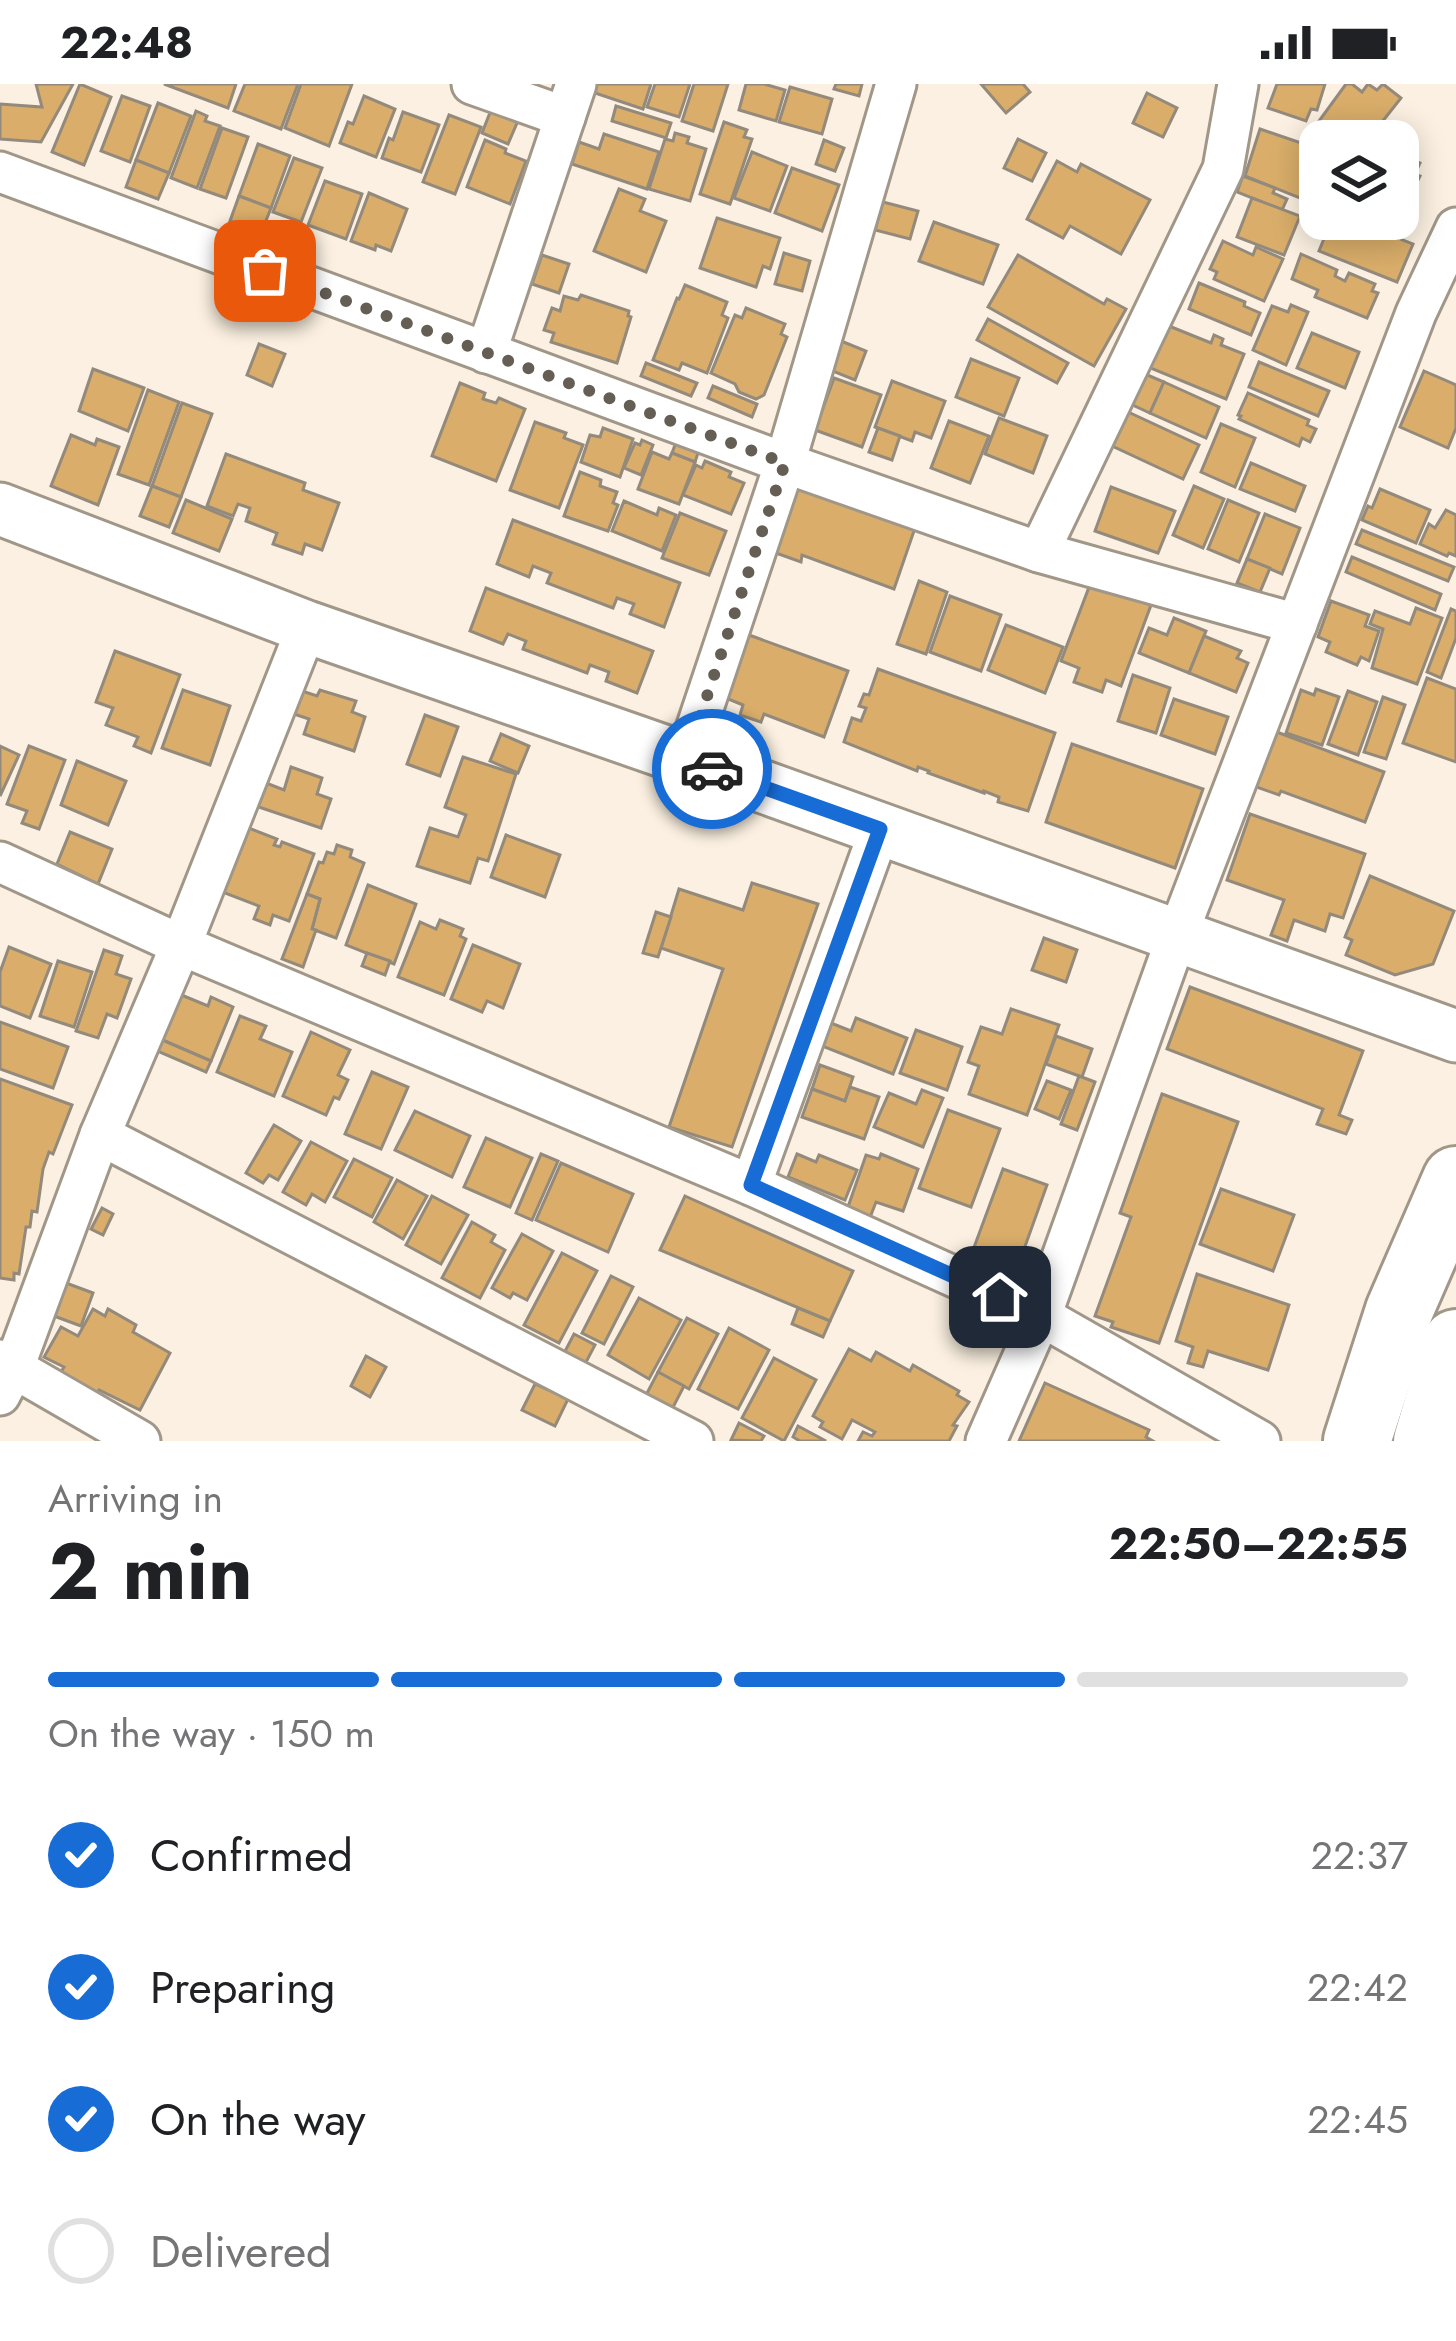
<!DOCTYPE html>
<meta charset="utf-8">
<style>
body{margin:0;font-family:Jost,sans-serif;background:#f2f2f2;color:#202124;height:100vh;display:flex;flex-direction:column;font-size:45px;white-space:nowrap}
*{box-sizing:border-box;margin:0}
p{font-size:39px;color:#757577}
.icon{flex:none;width:66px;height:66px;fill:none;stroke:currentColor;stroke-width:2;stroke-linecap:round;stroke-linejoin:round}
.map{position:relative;height:1357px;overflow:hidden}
.drawer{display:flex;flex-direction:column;background:#fff;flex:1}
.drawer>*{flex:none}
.buttons{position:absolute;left:1299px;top:36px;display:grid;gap:24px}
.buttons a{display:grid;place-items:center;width:120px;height:120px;border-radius:24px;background:#fff;box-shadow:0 6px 30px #0003;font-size:60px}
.pin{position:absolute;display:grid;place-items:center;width:102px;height:102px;color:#fff;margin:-51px;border-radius:24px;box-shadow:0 6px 18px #0006}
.courier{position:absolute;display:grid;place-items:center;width:120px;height:120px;margin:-60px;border:9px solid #186cd6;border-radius:50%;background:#fff;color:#222;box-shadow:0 3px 15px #0007}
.overview em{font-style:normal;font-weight:700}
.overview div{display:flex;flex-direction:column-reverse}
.overview{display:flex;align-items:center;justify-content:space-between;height:204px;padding:0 48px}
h1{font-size:78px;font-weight:700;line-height:90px}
.bar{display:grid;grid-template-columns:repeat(4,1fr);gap:18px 12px;align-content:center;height:144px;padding:0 48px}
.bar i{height:15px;border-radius:9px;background:#e0e0e0}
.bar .selected{background:#186cd6}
.bar p{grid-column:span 4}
ol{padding:0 48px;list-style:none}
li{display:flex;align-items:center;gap:36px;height:132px}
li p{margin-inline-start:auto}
li .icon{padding:12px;border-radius:50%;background:#186cd6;color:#fff;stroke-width:4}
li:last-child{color:#757577}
li i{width:66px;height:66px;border:6px solid #e0e0e0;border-radius:50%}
.status{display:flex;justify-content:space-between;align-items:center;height:84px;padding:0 60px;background:#fff;direction:ltr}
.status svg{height:33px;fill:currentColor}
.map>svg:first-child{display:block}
.building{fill:#daae6a;stroke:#948a7c;stroke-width:3}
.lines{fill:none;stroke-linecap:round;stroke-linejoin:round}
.minor-casing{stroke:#a19788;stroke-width:45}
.tertiary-casing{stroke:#a19788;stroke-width:57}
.motorway-casing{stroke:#a19788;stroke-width:72}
.minor{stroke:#fff;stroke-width:39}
.tertiary{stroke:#fff;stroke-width:51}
.motorway{stroke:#fff;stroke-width:66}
.done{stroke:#645e55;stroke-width:12;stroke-dasharray:0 21.6}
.route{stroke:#186cd6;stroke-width:15}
</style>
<div class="status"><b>22:48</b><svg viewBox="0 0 49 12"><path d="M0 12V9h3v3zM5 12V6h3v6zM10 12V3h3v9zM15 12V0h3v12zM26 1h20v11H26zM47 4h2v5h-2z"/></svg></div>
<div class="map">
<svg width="1456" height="1357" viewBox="0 0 1456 1357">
<rect width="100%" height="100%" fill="#fbf0e1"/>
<g class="building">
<path d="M36,0H73L41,58L0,55V20L42,23Z"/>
<path d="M80,0L111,13L84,81L52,68Z"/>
<path d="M164,0H236L228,24Z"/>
<path d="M245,0H298L281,45L234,27Z"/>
<path d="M301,0H352L329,62L285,44Z"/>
<path d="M597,0H651L643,25L595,9Z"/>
<path d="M655,0H690L679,33L647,23Z"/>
<path d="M694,0H728L713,47L682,37Z"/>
<path d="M746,0H764L785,6L776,37L739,26Z"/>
<path d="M836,0H862L859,12L834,5Z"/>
<path d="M981,0H1023L1030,8L1006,29Z"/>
<path d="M1277,0H1325L1317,26L1311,25L1306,37L1268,24Z"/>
<path d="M1346,0H1352L1362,8L1368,0L1377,6L1383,0L1401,14L1367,57H1329L1334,49L1319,37Z"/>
<path d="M790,3L832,15L822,50L779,38Z"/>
<path d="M1147,9L1177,24L1163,53L1133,39Z"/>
<path d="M122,12L150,22L130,78L101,67Z"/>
<path d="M364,12L395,25L376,73L340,59L348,38L353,40Z"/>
<path d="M158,19L191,32L169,89L136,76Z"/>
<path d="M493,21L520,32L508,60L482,49Z"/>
<path d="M616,22L671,39L666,54L612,37Z"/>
<path d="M196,27L207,32L205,37L220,42L197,104L171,94Z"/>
<path d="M403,28L439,41L421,88L382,74L389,54L393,56Z"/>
<path d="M449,31L481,43L455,110L423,98Z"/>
<path d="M724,38L747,46L744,53L752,55L730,120L700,110Z"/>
<path d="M222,44L248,53L226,114L200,105Z"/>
<path d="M1260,45L1304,60L1301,69L1319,76L1305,116L1245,92Z"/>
<path d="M675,49L689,53L687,59L706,65L690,117L649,105L665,55L673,57Z"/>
<path d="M604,50L659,68L647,105L572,80L579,58L599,65Z"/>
<path d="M1018,55L1046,69L1032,97L1004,84Z"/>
<path d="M485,56L506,65L505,69L526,77L510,120L467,103Z"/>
<path d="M824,56L844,64L835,87L816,80Z"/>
<path d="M258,60L290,72L271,124L239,112Z"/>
<path d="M752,68L787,82L770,127L734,114Z"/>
<path d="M1398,69L1420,79L1415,90L1420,92L1409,114L1398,109Z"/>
<path d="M294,74L322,84L301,138L273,128Z"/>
<path d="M136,76L169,89L158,115L126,103Z"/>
<path d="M1057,77L1077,88L1081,80L1150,116L1121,170L1070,142L1063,154L1027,135Z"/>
<path d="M792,84L839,101L822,147L775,129Z"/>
<path d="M1243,92L1275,104L1273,109L1287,115L1282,126L1237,108Z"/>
<path d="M325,97L362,110L346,155L308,141Z"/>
<path d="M619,105L645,115L640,127L666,137L646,188L594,167Z"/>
<path d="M369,109L407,125L391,167L376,161L375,166L351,157Z"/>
<path d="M239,112L271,124L261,149L230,137Z"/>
<path d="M1252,114L1300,132L1284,171L1237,153Z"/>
<path d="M883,118L918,127L910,155L875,146Z"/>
<path d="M717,134L780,154L770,185L763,182L756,203L700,184Z"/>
<path d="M1332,135H1351L1413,160L1397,198L1319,167Z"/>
<path d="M934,138L998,161L983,200L919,177Z"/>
<path d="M1223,157L1253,171L1256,163L1283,175L1264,217L1214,195L1217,188L1210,185Z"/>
<path d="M784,169L810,177L802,207L775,200Z"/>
<path d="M1301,170L1337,186L1335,192L1345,197L1349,189L1375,200L1372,207L1378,209L1367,234L1315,213L1318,206L1292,195Z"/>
<path d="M542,171L569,180L559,209L532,200Z"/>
<path d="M1018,171L1104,220L1107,215L1126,225L1094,282L988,223Z"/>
<path d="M1199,199L1245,218L1244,222L1260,229L1251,251L1189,225Z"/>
<path d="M685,201L727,218L722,231L728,234L707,289L682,279L679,286L653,276L677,214L679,215Z"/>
<path d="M581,211L629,227L628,232L631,233L617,279L551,258L554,249L544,246L552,224L560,227L564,212L578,216Z"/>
<path d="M1291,221L1308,228L1286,281L1253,266L1272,222L1288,228Z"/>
<path d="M746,224L785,240L781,250L787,253L764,311L756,315L739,308L735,300L711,289L735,231L742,234Z"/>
<path d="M988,235L1068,279L1057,299L977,256Z"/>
<path d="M1169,242L1211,259L1214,251L1223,255L1221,261L1244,270L1226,315L1148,283L1161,252L1164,253Z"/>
<path d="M1312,249L1359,268L1345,304L1297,284Z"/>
<path d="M841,257L866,267L855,296L830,286Z"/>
<path d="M259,260L285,270L272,302L247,291Z"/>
<path d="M971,275L1019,294L1004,332L956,313Z"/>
<path d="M1259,278L1329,307L1318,332L1249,303Z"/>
<path d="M646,279L697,299L691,312L641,292Z"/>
<path d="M93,285L144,304L128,347L79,327Z"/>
<path d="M1138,287L1164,298L1150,329L1124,317Z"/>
<path d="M1424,287L1456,301V344L1448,364L1400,343Z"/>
<path d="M834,294L881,311L862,363L815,346Z"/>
<path d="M892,297L945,317L931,354L915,348L912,357L875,343Z"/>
<path d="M1164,298L1219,323L1206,354L1150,329Z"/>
<path d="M460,299L485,309L483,315L496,319L499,314L525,325L496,397L432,372Z"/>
<path d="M713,302L757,320L752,333L708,314Z"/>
<path d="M148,306L179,318L149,401L118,390Z"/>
<path d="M1248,309L1309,336L1307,341L1316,345L1310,358L1302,354L1299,362L1239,335L1241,332L1238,331Z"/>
<path d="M182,319L212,330L181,413L152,402Z"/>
<path d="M1126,327L1199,361L1183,395L1110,361Z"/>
<path d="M999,334L1047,352L1033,389L985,370Z"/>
<path d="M949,337L989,352L970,399L931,384Z"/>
<path d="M535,338L566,349L564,354L583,361L559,424L510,406Z"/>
<path d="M1221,340L1255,354L1235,403L1201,388Z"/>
<path d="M603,344L633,355L620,393L581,378L590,351L600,353Z"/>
<path d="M878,344L900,352L892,376L869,368Z"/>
<path d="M680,348L702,357L695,378L672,369Z"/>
<path d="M71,351L95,361L97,355L119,363L98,421L51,402Z"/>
<path d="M642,356L653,361L641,391L624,384L635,359L640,361Z"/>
<path d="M652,368L669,375L672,369L695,378L679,420L638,405Z"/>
<path d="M226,370L305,399L303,406L339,419L322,466L305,460L302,470L273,460L277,449L246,437L250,424L238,420L233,432L207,422Z"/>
<path d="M705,377L731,388L729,393L744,399L731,430L683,411L696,381L702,384Z"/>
<path d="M1251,379L1305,402L1295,427L1240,405Z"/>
<path d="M580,388L601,396L600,402L617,408L613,419L618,421L608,447L564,432Z"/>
<path d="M152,402L181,413L169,443L140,432Z"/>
<path d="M1194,402L1224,415L1203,464L1173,451Z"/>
<path d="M798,403L915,444L894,505L802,471L801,478L776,469Z"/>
<path d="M1111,403L1175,427L1158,469L1095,447Z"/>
<path d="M1380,405L1430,426L1416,459L1362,436L1368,422L1372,424Z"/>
<path d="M186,416L232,435L219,467L173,449Z"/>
<path d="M1228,416L1259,429L1239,478L1208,465Z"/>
<path d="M624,417L657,431L659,424L676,431L662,467L612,447Z"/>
<path d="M1446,426L1456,431V472L1449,469L1447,472L1420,460L1429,440L1435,444Z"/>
<path d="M680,429L726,447L709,491L662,474Z"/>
<path d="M1265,430L1300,444L1282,490L1247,475Z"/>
<path d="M513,436L680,499L664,543L630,530L634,520L617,514L613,524L547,499L551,489L533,482L529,493L497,480Z"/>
<path d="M1362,446L1454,483L1448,497L1356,460Z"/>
<path d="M1352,473L1441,510L1435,526L1346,488Z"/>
<path d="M1247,475L1270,484L1260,508L1237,499Z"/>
<path d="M919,497L947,508L926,570L897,560Z"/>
<path d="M1091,498L1151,521L1121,602L1106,596L1102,608L1074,598L1079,584L1061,577Z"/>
<path d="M486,504L653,567L637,609L606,597L609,588L590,581L587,589L523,565L526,557L508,550L503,560L470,547Z"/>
<path d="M950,512L1001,531L981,587L930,568Z"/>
<path d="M1331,517L1369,531L1365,542L1379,547L1369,577L1361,573L1357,581L1326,568L1330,558L1318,553Z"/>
<path d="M1416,524L1442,534L1417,600L1372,584L1383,545L1370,540L1375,527L1410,540Z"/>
<path d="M1451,525L1456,527V554L1441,594L1427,588Z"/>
<path d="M1174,534L1206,547L1189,589L1139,569L1149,544L1167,551Z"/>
<path d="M1006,541L1063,563L1045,609L988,586Z"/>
<path d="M749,551L848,587L824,653L764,630L761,638L740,631L743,621L728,615Z"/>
<path d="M1204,552L1241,567L1237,574L1248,579L1236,608L1189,589Z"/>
<path d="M115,567L180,591L151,669L134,662L138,653L106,641L113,624L96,618Z"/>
<path d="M878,585L1055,649L1028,727L998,718L999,713L984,707V709L928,689L929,687L918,683L917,687L844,658L852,634L861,637L866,624L859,622L864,610L869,611Z"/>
<path d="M1133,591L1170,604L1156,649L1118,637Z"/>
<path d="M1427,594L1456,605V678L1403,659Z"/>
<path d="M293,604L317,612L320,606L356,617L352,628L365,633L354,667L304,650L309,635L285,627Z"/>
<path d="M1316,605L1339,613L1322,661L1286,649L1301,606L1314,611Z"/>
<path d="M183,606L230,622L210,681L162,664Z"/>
<path d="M1348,607L1377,618L1358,671L1328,660Z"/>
<path d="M1383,613L1405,621L1386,675L1364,668Z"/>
<path d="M1174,615L1228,633L1215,670L1161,651Z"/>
<path d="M425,631L458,643L440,692L407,680Z"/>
<path d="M1274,647L1384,688L1365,738L1281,707L1279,711L1254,702Z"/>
<path d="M501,650L529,662L518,689L490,677Z"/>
<path d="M1072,660L1203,705L1175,784L1046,738Z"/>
<path d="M0,662L19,671L0,712Z"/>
<path d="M29,662L65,676L39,745L22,739L27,727L7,720Z"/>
<path d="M463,673L516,690L488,777L478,774L470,799L417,782L430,744L458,753L466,731L445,723Z"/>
<path d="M77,677L126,697L108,741L61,721Z"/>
<path d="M291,683L322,694L317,710L331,715L321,744L253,721L261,697L284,706Z"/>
<path d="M1250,730L1365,770L1343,834L1330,830L1325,847L1294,836L1287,857L1271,851L1284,816L1227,796Z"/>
<path d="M241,741L277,755L274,761L280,763L282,758L314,770L289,837L273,831L270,841L254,835L259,822L217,806Z"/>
<path d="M70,748L112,765L98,800L57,780Z"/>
<path d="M506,751L560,771L545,813L491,793Z"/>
<path d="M337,761L352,766L350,773L364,779L336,854L312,845L320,815L307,810L319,778L323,779L327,768L334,770Z"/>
<path d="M1370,792L1454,827L1433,880L1395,891L1346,871L1352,856L1345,853Z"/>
<path d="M752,799L818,820L732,1063L669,1043L723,885L661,864L679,805L743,826Z"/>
<path d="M368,801L416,820L394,880L346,861Z"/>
<path d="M307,810L320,815L312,845L316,846L303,883L282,875Z"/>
<path d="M656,828L671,833L658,873L643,869Z"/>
<path d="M440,836L463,845L460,852L466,855L444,911L398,893L420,838L436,845Z"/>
<path d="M1044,854L1077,866L1066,898L1032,886Z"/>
<path d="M473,861L520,880L503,924L487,917L482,928L451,915Z"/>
<path d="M9,863L51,880L30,934L0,922V888Z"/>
<path d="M104,866L122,872L116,890L131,895L117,934L107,930L98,954L76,947Z"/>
<path d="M367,869L390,877L385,891L362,882Z"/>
<path d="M58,877L92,888L74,943L40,932Z"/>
<path d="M1190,903L1363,967L1339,1031L1352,1036L1346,1050L1317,1040L1323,1025L1167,965Z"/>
<path d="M179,910L208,922L211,913L233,923L211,977L160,955Z"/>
<path d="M1011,925L1059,941L1027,1031L969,1010L979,982L968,978L981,943L1002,950Z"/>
<path d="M240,932L266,942L260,955L292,968L274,1012L217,988Z"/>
<path d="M856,934L907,954L893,990L822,962L831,939L851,947Z"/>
<path d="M0,938L68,963L53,1004L0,985Z"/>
<path d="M916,946L962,963L947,1006L900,989Z"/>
<path d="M311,948L350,966L338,991L348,996L339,1015L334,1013L326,1031L283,1012Z"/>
<path d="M1056,952L1092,965L1082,993L1046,980Z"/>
<path d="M160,955L211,977L206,988L155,966Z"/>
<path d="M820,981L853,993L845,1017L812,1005Z"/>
<path d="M372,988L408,1003L381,1065L345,1050Z"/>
<path d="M1079,992L1095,998L1077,1046L1061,1040Z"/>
<path d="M0,995L72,1021L53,1070L49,1068L43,1085L37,1128L32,1127L30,1143H26L19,1190L14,1189V1196L0,1194Z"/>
<path d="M1047,997L1071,1006L1059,1035L1035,1025Z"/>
<path d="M850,1003L879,1013L864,1055L802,1033L812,1005L845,1017Z"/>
<path d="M922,1006L943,1014L923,1063L874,1043L889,1009L916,1020Z"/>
<path d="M1162,1010L1238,1038L1159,1259L1111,1243L1113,1238L1095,1232L1131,1133L1120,1129Z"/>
<path d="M948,1026L1000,1045L971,1123L919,1104Z"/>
<path d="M415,1027L470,1052L452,1093L395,1066Z"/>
<path d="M274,1041L301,1057L278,1096L269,1091L263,1099L246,1089Z"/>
<path d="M486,1054L532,1074L510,1123L464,1103Z"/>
<path d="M311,1058L347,1077L325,1118L312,1110L306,1121L283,1108Z"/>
<path d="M541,1070L558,1077L532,1136L516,1129Z"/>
<path d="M797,1070L816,1078L819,1071L857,1086L845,1116L788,1093Z"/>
<path d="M881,1070L918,1085L903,1127L876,1118L869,1136L850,1129L851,1125L848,1123L866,1071L879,1075Z"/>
<path d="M354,1075L392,1094L372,1133L334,1113Z"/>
<path d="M561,1079L633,1110L608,1168L536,1136Z"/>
<path d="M1003,1085L1047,1101L1018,1182L973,1166Z"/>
<path d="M397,1096L427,1112L403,1155L374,1138Z"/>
<path d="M1221,1105L1294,1131L1273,1187L1200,1160Z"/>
<path d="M432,1112L468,1131L441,1180L406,1161Z"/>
<path d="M685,1112L853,1187L830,1237L660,1166Z"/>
<path d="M102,1124L113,1130L103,1151L91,1145Z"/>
<path d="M472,1138L495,1151L491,1158L505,1166L480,1214L442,1194Z"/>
<path d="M522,1150L553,1167L527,1216L513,1209L510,1214L492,1204Z"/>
<path d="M562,1169L597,1187L559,1259L524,1241Z"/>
<path d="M1197,1190L1289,1221L1268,1286L1208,1267L1203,1283L1188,1279L1193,1263L1176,1257Z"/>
<path d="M611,1192L633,1203L604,1260L582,1249Z"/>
<path d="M66,1199L93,1209L81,1242L54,1232Z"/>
<path d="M639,1214L681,1236L649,1295L608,1271Z"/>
<path d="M798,1224L830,1237L823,1253L792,1240Z"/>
<path d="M93,1225L105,1232L108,1225L136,1241L133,1248L170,1269L140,1326L99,1306L95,1313L57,1294L64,1283L44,1273L61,1243L78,1252Z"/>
<path d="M687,1234L718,1250L689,1305L658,1288Z"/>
<path d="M729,1244L769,1266L738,1325L698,1305Z"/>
<path d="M574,1250L595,1261L584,1282L563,1271Z"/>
<path d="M849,1265L871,1277L876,1268L910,1287L913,1281L959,1307L957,1311L969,1318L953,1341L957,1342L949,1357H858L863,1348L872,1352L875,1348L852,1336L842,1355L820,1343L823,1338L813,1332Z"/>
<path d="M366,1272L386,1283L370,1313L351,1302Z"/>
<path d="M774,1274L816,1296L784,1357L742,1334Z"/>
<path d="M658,1288L684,1302L670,1329L644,1315Z"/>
<path d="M1045,1299L1149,1346L1146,1353L1153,1357H1019Z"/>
<path d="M535,1300L568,1315L555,1342L522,1326Z"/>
<path d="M739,1339L764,1352L761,1357L731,1356Z"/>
<path d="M798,1342L826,1357H800L793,1353Z"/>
</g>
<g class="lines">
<defs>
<g id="minor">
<path d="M472,0L565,33"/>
<path d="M0,88L785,379L1039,468L1297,540"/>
<path d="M486,269L576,0"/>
<path d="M1039,468L1223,85L1238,0"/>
<path d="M686,675L785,379L896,0"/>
<path d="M0,778L181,861L751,1101L1041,1232L1260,1357"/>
<path d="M100,1051L693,1357"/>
<path d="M751,1101L880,745"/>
<path d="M0,1276L140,1357"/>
<path d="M0,1311L13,1286L100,1051L181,861L307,543"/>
<path d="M986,1357L1041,1232L1177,852L1416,229L1456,144"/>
</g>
<path id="tertiary" d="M0,425L307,543L686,675L1456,952"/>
<g id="motorway">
<path d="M1357,1357L1399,1227L1456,1096"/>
<path d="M1427,1357L1456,1259"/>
</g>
</defs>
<use href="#minor" class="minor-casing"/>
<use href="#tertiary" class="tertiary-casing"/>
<use href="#motorway" class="motorway-casing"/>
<use href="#minor" class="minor"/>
<use href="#tertiary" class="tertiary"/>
<use href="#motorway" class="motorway"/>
</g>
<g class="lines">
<path class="done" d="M265,187L785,379L686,675L712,685"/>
<path class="route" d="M712,685L880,745L751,1101L1000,1213"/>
</g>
</svg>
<div class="buttons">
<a><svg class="icon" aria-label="layers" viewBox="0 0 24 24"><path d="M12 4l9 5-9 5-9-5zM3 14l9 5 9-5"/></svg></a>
</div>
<div class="pin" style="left:265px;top:187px;background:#ea580c"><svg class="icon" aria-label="bag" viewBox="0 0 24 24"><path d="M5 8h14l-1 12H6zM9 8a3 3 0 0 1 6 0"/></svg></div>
<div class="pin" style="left:1000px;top:1213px;background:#1f2937"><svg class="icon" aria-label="home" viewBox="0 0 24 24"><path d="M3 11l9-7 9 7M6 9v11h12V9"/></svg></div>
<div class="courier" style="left:712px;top:685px"><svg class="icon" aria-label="car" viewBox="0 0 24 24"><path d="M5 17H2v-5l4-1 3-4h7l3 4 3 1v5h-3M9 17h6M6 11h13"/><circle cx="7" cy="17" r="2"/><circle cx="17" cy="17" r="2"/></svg></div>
</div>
<section class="drawer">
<div class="overview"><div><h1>2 min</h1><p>Arriving in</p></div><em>22:50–22:55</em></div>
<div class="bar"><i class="selected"></i><i class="selected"></i><i class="selected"></i><i></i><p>On the way · 150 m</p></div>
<ol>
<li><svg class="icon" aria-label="check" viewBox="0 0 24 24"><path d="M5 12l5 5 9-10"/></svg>Confirmed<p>22:37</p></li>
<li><svg class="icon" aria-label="check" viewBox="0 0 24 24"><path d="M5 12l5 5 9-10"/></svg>Preparing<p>22:42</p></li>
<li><svg class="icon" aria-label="check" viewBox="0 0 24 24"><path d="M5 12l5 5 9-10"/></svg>On the way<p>22:45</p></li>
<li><i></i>Delivered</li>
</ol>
</section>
